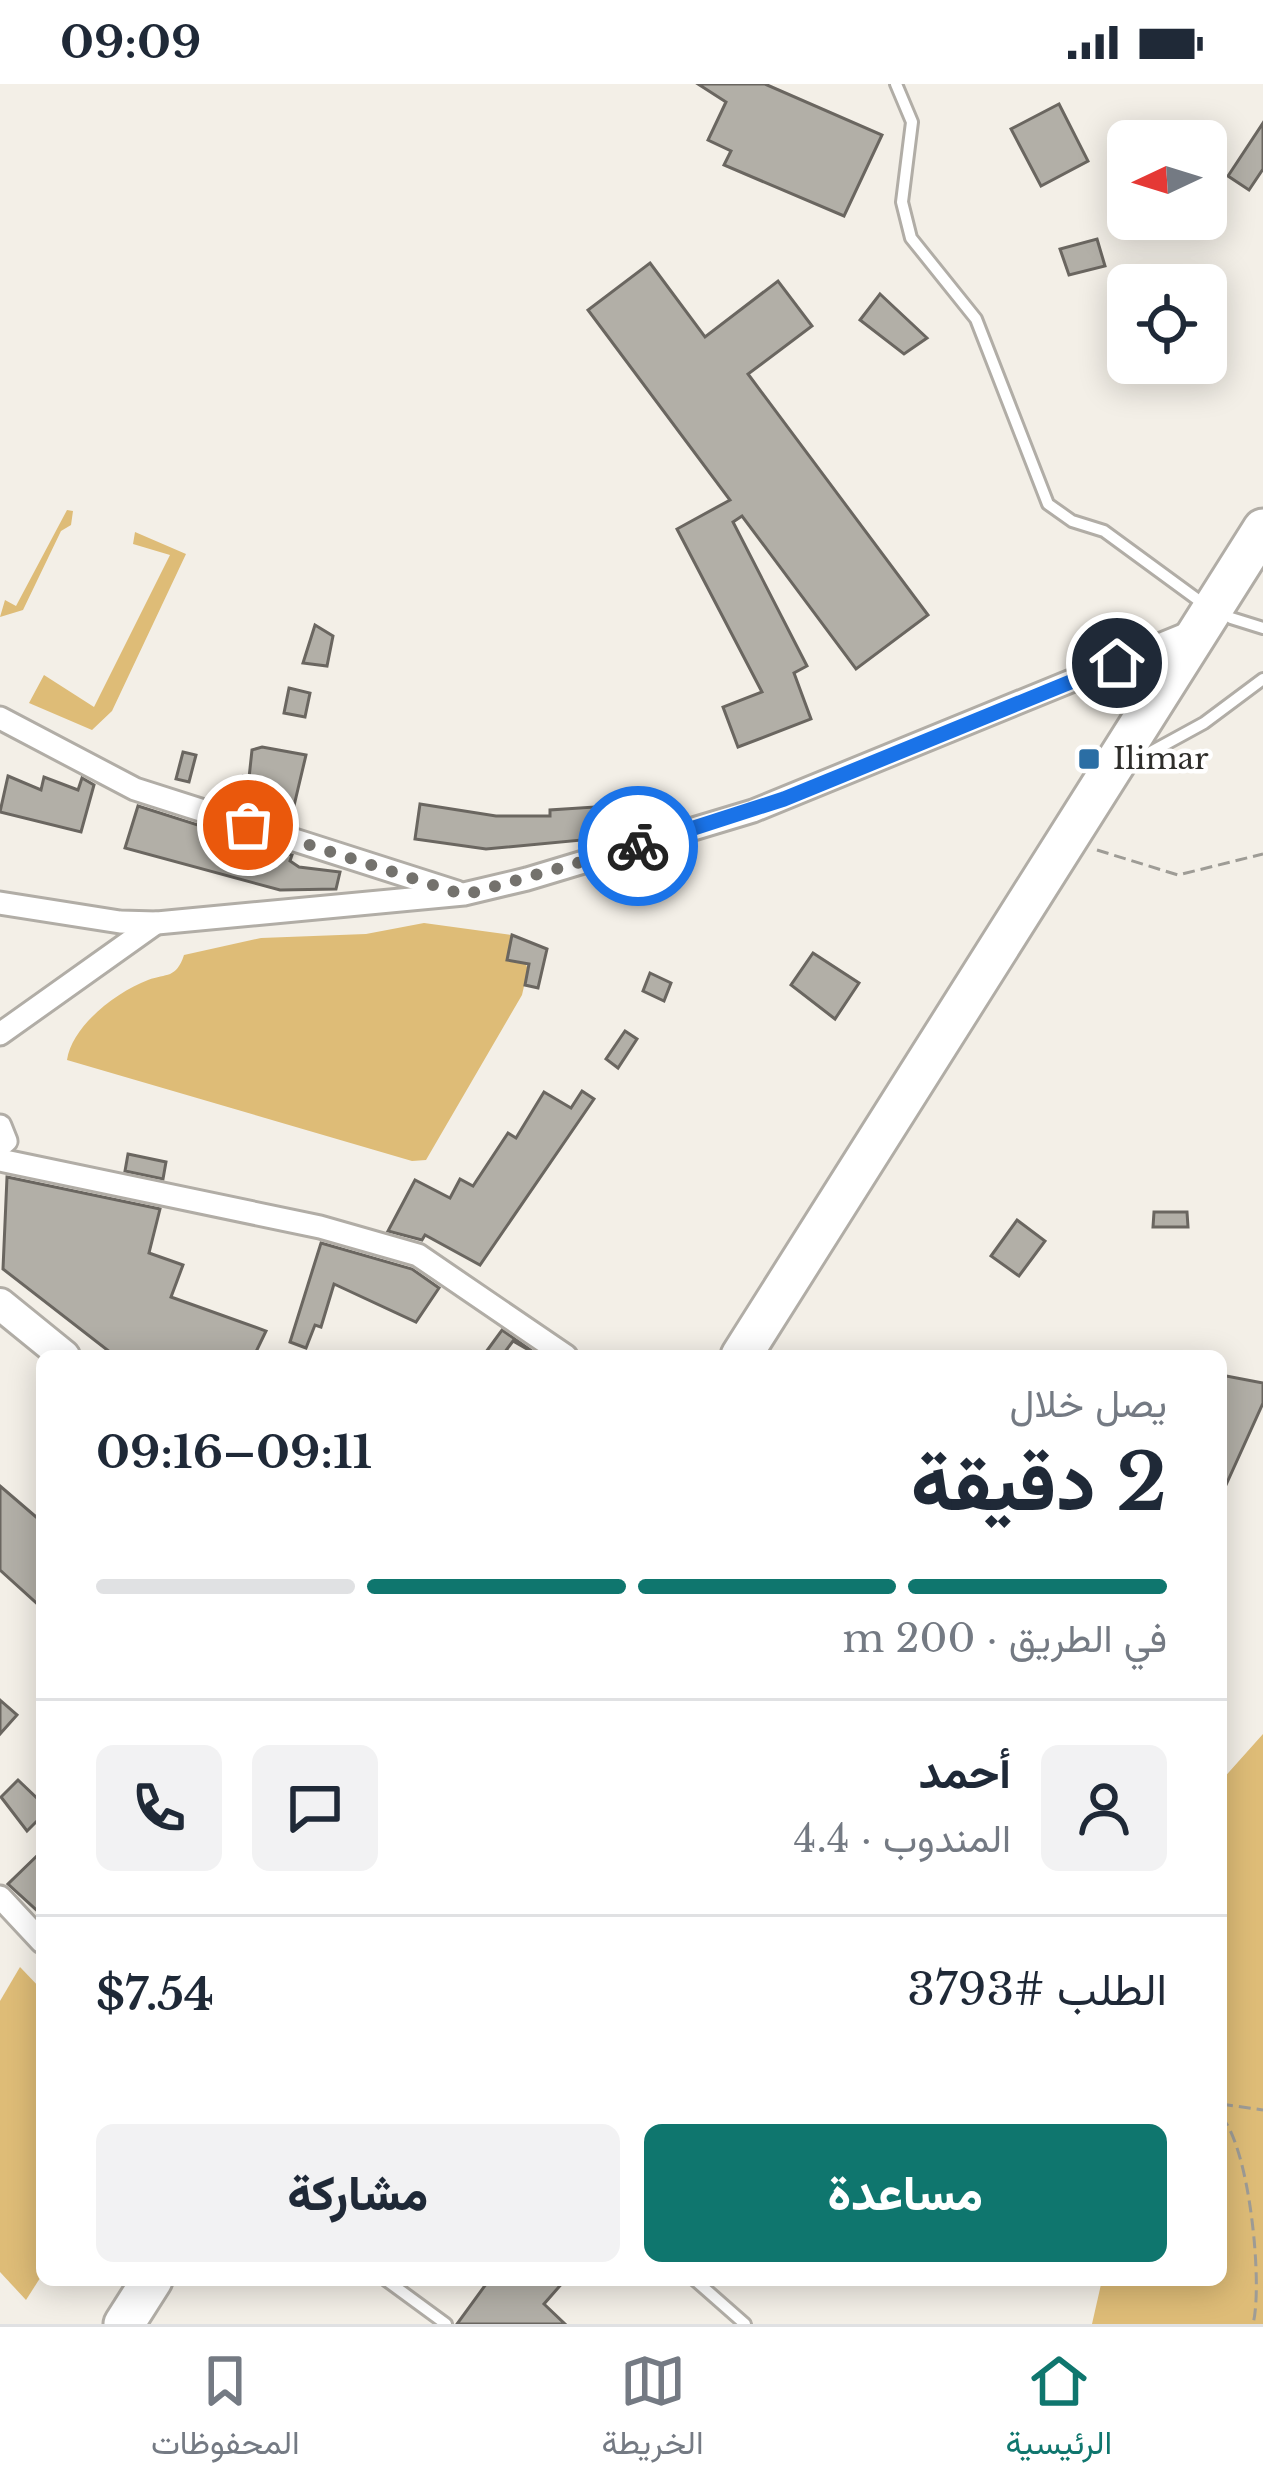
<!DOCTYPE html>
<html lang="ar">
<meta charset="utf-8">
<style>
body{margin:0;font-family:"Libre Baskerville",Vazirmatn,serif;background:#f2f2f3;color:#1f2937;direction:rtl;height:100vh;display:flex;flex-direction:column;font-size:45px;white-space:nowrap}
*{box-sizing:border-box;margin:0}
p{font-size:39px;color:#747a83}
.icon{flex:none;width:66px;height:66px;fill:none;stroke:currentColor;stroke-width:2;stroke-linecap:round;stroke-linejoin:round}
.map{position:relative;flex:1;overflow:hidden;direction:ltr}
.sheet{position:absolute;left:36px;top:1266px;width:1191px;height:936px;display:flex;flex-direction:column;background:#fff;border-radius:18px;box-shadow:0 6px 30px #0003;direction:rtl}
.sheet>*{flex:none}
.needle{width:78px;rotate:266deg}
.controls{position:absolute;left:1107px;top:36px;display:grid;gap:24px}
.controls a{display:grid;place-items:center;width:120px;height:120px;border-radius:18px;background:#fff;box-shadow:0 6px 30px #0003;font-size:60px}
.pin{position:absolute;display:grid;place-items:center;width:102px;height:102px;color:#fff;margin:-51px;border:6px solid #fff;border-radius:50%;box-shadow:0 3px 12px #0007}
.courier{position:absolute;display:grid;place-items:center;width:120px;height:120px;margin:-60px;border:9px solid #1a73e8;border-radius:50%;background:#fff;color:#222;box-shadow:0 3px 15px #0007}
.overview em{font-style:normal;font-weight:800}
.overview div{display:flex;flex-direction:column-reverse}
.overview{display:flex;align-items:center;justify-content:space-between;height:204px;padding:0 60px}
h1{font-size:78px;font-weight:800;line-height:90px}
.bar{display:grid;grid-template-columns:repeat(4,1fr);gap:18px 12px;align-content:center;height:144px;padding:0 60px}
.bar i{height:15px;border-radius:9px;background:#e0e1e3}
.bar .active{background:#0f766e}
.bar p{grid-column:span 4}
.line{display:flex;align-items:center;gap:30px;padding:0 60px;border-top:3px solid #e0e1e3}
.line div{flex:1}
.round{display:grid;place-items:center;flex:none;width:126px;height:126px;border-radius:18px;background:#f2f2f3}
.action{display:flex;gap:24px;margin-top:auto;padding:24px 60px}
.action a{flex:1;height:138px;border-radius:18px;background:#0f766e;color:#fff;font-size:48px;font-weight:800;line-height:138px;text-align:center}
.action a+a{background:#f2f2f3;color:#1f2937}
.status{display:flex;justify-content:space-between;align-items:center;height:84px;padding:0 60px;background:#fff;direction:ltr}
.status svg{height:33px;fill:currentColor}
.dock{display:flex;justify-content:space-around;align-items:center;height:168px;border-top:3px solid #e0e1e3;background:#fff;font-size:33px;color:#747a83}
.dock a{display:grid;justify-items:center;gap:6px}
.dock .active{color:#0f766e}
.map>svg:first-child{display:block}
.green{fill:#debc77}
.building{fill:#b2afa7;stroke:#6a6660;stroke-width:3}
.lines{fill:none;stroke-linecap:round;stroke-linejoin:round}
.lane-casing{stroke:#b1ada6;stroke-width:16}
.street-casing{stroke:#b1ada6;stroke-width:27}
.secondary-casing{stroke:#b1ada6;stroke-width:36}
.highway-casing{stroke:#b1ada6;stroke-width:45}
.path{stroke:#9e9c96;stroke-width:3;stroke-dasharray:12 6;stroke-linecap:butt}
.lane{stroke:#fff;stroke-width:10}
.street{stroke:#fff;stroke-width:21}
.secondary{stroke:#fff;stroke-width:30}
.highway{stroke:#fff;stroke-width:39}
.done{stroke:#74726d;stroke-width:12;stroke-dasharray:0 21.6}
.route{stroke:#1a73e8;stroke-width:15}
.poi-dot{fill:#2b6ea4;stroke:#fff;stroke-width:4.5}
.labels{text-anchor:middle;stroke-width:9;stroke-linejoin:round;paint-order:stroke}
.poi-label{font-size:30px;fill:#2f2e2b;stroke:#fff;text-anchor:start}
</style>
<div class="status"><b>09:09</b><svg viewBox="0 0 49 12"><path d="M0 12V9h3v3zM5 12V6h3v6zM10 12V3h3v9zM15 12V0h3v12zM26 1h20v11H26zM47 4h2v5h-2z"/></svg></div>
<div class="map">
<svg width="1263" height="2240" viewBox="0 0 1263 2240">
<rect width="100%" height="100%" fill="#f3efe7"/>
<g class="green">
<path d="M67,426L73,427L71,441L61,447L23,526L0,533L5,516L16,522Z"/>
<path d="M135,448L186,470L112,627L92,646L29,619L44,591L94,623L170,471L133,460Z"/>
<path d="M424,839L511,851L528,885L522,911L426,1076L412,1077L67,976C72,942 116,908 148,896C167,889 176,895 184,871L261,854L366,850Z"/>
<path d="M1263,1650V2240H1092L1102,2196H1221V1697Z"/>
<path d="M20,1883L42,1906V2191L26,2216L0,2188V1917Z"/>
</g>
<g class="building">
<path d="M698,0H765L882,51L844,132L724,81L731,67L708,56L726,18Z"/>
<path d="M1059,20L1088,77L1041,102L1011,45Z"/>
<path d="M1263,39V85L1249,106L1228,92Z"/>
<path d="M1097,155L1105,182L1069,191L1060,165Z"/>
<path d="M650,179L705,253L778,197L812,242L748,290L928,531L856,585L742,432L733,438L807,582L794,589L811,635L738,663L723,623L762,608L677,445L730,416L588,226Z"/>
<path d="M880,210L927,254L904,270L860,236Z"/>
<path d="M315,541L333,552L327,582L303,579Z"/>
<path d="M289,604L310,609L305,633L284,629Z"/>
<path d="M262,663L306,671L293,726L237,711L243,692L249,694L252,666Z"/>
<path d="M183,668L196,671L189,698L176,695Z"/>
<path d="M8,692L41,706L44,693L78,706L82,694L94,701L81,748L0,728Z"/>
<path d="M420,720L496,732H550V726L594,723L593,755L486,765L415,755Z"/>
<path d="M138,722L292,771L290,777L299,783L340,788L336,805L280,806L125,764Z"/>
<path d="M512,851L547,865L538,904L525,901L529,880L507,876Z"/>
<path d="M813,869L859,899L835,935L791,901Z"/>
<path d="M650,889L671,899L664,917L643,907Z"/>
<path d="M625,947L637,955L618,984L606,975Z"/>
<path d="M582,1007L594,1015L480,1181L425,1151L422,1156L388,1147L415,1096L450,1114L460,1095L473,1102L508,1049L516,1054L544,1008L571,1024Z"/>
<path d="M128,1070L166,1078L163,1095L125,1087Z"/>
<path d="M7,1093L160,1125L149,1169L183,1181L171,1213L266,1247L254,1272H115L3,1185Z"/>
<path d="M1154,1128H1187L1188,1143H1153Z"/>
<path d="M1017,1136L1045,1157L1019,1192L991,1172Z"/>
<path d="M321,1159L412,1185L439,1204L416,1238L334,1200L321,1243L315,1241L306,1264L290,1258Z"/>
<path d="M502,1246L539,1272L513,1257L502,1272H483Z"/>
<path d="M1221,1291L1263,1299V1319L1221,1412Z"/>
<path d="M0,1402L42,1438V1524L0,1486Z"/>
<path d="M0,1616L17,1631L0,1650Z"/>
<path d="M18,1696L42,1719V1732L27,1747L1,1713Z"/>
<path d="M42,1767V1831L8,1800Z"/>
<path d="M489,2196H565L544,2220L565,2240H457Z"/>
</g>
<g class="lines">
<defs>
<g id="lane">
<path d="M896,0L912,38L902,118L911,154L976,235L1048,420L1072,437L1104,447L1205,521"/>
<path d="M1231,534L1263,544"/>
<path d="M1140,674L1204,639L1263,595"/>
<path d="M386,2196L446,2240"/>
<path d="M695,2196L745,2240"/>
</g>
<g id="street">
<path d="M0,634L135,705L457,808"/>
<path d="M0,819L120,838L157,839L464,810L527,795L753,727L1191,548"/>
<path d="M0,950L156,839"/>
<path d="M0,1042L6,1057L0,1062"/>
<path d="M0,1076L320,1143L418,1171L566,1272"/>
<path d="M0,1813L42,1858"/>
</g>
<path id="secondary" d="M0,1220L64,1272"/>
<g id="highway">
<path d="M741,1272L1263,445"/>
<path d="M124,2240L152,2196"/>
</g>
</defs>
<use href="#lane" class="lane-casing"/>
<use href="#street" class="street-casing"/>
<use href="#secondary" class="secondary-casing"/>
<use href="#highway" class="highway-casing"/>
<g class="path">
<path d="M1097,766L1178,791L1263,770"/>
<path d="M1221,2020L1263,2026"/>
<path d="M1221,2032C1250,2064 1263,2201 1253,2240"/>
</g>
<use href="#lane" class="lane"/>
<use href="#street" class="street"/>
<use href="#secondary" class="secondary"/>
<use href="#highway" class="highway"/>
</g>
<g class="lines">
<path class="done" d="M248,741L464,811L638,762"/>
<path class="route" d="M638,762L784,715L1117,579"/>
</g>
<rect class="poi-dot" x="1077" y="663" width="24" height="24" rx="6"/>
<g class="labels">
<g class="poi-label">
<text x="1113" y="685">Ilimar</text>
</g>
</g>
</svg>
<div class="controls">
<a><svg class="needle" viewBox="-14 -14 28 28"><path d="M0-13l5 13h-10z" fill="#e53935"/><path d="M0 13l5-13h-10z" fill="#747a83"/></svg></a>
<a><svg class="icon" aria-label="locate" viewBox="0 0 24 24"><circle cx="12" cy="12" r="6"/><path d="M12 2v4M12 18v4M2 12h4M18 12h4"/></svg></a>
</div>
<div class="pin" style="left:248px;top:741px;background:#ea580c"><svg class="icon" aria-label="bag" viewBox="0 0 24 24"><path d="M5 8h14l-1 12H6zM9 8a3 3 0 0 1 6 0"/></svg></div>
<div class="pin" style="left:1117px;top:579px;background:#1f2937"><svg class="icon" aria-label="home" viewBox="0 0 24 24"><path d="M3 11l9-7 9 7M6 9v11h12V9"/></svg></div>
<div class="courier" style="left:638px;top:762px"><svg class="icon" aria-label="bike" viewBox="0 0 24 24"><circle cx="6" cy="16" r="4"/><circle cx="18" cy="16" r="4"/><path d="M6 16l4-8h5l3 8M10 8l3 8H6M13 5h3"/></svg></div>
<section class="sheet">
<div class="overview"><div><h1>2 دقيقة</h1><p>يصل خلال</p></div><em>09:11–09:16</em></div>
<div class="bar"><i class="active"></i><i class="active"></i><i class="active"></i><i></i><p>في الطريق · 200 m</p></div>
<div class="line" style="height:216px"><a class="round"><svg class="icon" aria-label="person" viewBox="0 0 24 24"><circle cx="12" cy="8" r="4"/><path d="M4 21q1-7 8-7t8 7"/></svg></a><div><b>أحمد</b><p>المندوب · 4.4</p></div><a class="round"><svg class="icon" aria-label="chat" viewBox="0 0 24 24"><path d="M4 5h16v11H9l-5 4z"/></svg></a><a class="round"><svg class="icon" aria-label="phone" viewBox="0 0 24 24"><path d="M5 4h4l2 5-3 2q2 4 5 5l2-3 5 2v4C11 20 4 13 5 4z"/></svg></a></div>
<div class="line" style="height:156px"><div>الطلب #3793</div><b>$7.54</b></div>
<div class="action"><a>مساعدة</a><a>مشاركة</a></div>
</section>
</div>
<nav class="dock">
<a class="active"><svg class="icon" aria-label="home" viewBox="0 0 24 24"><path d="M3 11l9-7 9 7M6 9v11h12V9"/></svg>الرئيسية</a>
<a><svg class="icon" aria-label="map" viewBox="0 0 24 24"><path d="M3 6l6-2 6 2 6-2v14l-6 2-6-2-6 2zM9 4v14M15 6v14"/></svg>الخريطة</a>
<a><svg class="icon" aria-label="saved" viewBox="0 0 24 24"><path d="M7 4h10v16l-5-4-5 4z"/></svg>المحفوظات</a>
</nav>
